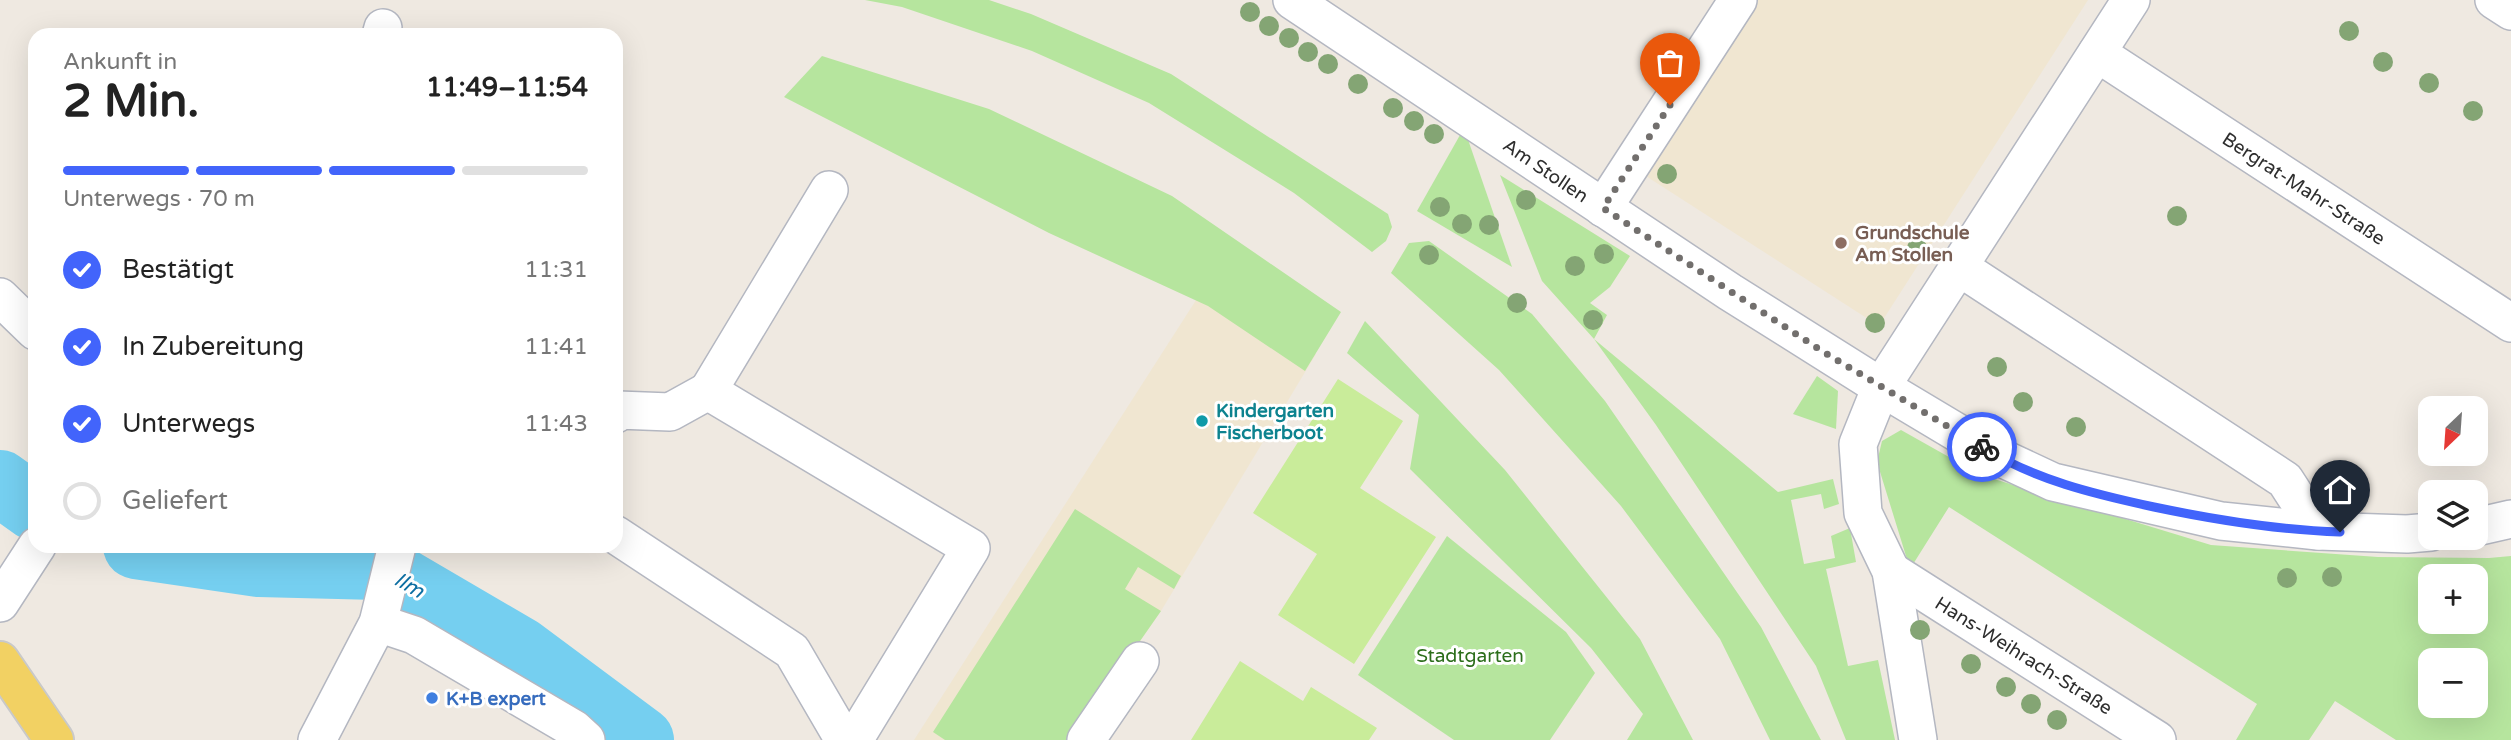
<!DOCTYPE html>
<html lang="de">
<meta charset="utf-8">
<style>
body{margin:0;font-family:"Varela Round",sans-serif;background:#f6f6f6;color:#222;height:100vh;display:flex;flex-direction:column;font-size:26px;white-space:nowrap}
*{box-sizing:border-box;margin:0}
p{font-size:23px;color:#767676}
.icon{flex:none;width:38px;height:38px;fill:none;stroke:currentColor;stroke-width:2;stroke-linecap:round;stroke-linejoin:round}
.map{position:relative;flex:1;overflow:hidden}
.panel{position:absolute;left:28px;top:28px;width:595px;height:525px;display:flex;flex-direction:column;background:#fff;border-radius:21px;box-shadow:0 7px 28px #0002}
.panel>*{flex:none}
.needle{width:46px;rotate:205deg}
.fabs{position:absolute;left:2418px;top:396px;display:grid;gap:14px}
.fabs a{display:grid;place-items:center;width:70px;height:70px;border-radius:14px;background:#fff;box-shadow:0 7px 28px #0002;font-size:35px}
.pin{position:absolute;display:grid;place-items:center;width:60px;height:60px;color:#fff;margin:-72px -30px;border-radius:50% 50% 50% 0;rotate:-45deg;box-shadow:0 0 7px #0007}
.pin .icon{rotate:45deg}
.courier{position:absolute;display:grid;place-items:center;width:70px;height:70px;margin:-35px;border:5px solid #4264fb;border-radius:50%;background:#fff;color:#222;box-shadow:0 2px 9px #0007}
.overview em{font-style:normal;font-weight:800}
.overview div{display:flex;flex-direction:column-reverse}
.overview{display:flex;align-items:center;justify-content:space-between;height:119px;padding:0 35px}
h1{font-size:46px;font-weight:800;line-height:52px}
.bar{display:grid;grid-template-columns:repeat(4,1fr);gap:10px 7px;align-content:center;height:84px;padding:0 35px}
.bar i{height:9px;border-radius:5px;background:#e0e0e0}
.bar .current{background:#4264fb}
.bar p{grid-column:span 4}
ol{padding:0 35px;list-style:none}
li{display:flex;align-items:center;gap:21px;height:77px}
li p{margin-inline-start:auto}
li .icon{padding:7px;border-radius:50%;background:#4264fb;color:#fff;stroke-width:4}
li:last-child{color:#767676}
li i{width:38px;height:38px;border:4px solid #e0e0e0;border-radius:50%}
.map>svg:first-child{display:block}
.education{fill:#f0e6d1}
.green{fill:#b6e59e;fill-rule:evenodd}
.pitch{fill:#c9ec9a}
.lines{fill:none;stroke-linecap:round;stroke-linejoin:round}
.river{stroke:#75cff0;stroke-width:66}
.minor-casing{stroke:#b4b7c1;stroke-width:40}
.major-casing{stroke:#c9c9c9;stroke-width:42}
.minor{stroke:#fff;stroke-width:37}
.major{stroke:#f2d163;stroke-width:38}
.tree{fill:#84a574}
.done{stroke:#726f6d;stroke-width:7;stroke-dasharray:0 12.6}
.route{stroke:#4264fb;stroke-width:9}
.education-dot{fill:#8d6e63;stroke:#fff;stroke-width:2.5}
.culture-dot{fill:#0f9aa8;stroke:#fff;stroke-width:2.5}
.shop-dot{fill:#3f7fe0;stroke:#fff;stroke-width:2.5}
.labels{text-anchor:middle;stroke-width:6;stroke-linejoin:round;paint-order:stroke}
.street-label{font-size:19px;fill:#2e2e2e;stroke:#fff}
.education-label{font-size:19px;font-weight:bold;fill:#785e54;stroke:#fff;text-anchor:start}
.culture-label{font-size:19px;font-weight:bold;fill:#0d838f;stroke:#fff;text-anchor:start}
.park-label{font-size:19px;fill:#2c6e1b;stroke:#fff}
.shop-label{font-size:19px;font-weight:bold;fill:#366cbe;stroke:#fff;text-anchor:start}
.water-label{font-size:21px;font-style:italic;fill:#0d6fa3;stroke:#fff}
</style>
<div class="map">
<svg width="2511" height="740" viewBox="0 0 2511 740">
<rect width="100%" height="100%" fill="#efe9e1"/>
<g class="education">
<path d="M1726,0H2088L1879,326L1621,160Z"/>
<path d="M1207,283L1316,354L1161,611L1071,740H914Z"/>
</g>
<g class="green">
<path d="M865,0H989L1031,14L1171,74L1388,214L1392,227L1386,241L1372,252L1294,193L1149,103L1032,51L902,7Z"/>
<path d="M822,56L989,109L1172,196L1341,312L1305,371L1208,306L1049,233L784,97Z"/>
<path d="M1464,128L1512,267L1417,211Z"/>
<path d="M1500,175L1630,256L1610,287L1590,303L1607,315L1594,339L1778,492L1833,479L1839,504L1824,509L1821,494L1791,500L1804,564L1835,558L1831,536L1850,528L1856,562L1826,569L1848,666L1878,660L1895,740H1846L1816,666L1656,425L1594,339L1542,281Z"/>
<path d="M1429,241L1532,314L1605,401L1761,627L1821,740H1770L1720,639L1621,506L1499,370L1391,273L1409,243Z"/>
<path d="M1365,321L1505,470L1640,639L1693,740H1627L1643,714L1591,648L1410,469L1419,415L1347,353Z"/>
<path d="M1817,376L1838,391L1836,429L1793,414Z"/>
<path d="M1901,430L1981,475L2211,545L2378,557L2489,558L2511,556V740H2396L2335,701L2309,740H2236L2257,704L1949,507L1910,569L1877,462L1882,441ZM2431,576H2476V621H2431ZM2431,660H2476V705H2431Z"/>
<path d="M1075,509L1181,576L1174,589L1138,567L1125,589L1161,611L1071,740H945L933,732Z"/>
<path d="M1447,536L1566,632L1595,673L1550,740H1454L1358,675Z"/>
</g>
<g class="pitch">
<path d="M1338,379L1403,421L1360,488L1436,537L1354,664L1278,615L1317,554L1253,513Z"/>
<path d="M1240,661L1303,701L1311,687L1377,728L1369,740H1191Z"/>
</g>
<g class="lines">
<g class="river">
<path d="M0,483L35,508"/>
<path d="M136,546L259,564L378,567L520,650L641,740"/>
</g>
<defs>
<g id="minor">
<path d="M1292,0L1730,292L1881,387L1993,454L2053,482L2221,521L2318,531L2407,534L2431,532"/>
<path d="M2494,0L2511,11"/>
<path d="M381,35L383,28"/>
<path d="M2097,53L2511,323"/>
<path d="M829,190L708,391L971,548L854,740"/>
<path d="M1603,208L1738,0"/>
<path d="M1959,267L2285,480L2318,531"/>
<path d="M0,297L35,331"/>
<path d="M616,414L618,410L670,412L708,391"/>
<path d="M2476,527L2511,519"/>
<path d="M616,535L792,651L844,740"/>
<path d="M1891,571L2157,740"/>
<path d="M0,603L37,546"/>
<path d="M378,623L414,635L574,729L586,740"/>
<path d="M317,740L378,623L397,546"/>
<path d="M1086,740L1140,661"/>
<path d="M1918,740L1891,571L1863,513L1858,444L1881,387L2131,0"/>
</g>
<path id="major" d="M0,661L54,740"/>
</defs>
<use href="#minor" class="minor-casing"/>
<use href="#major" class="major-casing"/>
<use href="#minor" class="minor"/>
<use href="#major" class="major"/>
</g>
<g class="tree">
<circle cx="1250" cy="12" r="10"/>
<circle cx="1269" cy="26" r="10"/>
<circle cx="2349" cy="31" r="10"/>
<circle cx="1289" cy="38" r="10"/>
<circle cx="1308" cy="52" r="10"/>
<circle cx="2383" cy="62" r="10"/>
<circle cx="1328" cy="64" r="10"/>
<circle cx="2429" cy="83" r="10"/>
<circle cx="1358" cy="84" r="10"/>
<circle cx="1393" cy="108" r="10"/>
<circle cx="2473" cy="111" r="10"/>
<circle cx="1414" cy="121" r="10"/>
<circle cx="1434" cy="134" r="10"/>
<circle cx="1667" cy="174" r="10"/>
<circle cx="1526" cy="200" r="10"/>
<circle cx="1440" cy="207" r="10"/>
<circle cx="2177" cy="216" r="10"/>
<circle cx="1462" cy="224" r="10"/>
<circle cx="1489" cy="225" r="10"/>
<circle cx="1917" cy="248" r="10"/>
<circle cx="1604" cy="254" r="10"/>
<circle cx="1429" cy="255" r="10"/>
<circle cx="1575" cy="266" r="10"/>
<circle cx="1517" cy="303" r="10"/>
<circle cx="1593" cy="320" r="10"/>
<circle cx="1875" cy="323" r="10"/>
<circle cx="1997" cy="367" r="10"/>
<circle cx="2023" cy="402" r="10"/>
<circle cx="2076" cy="427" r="10"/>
<circle cx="2332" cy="577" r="10"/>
<circle cx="2287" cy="578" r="10"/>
<circle cx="1920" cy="630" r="10"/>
<circle cx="1971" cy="664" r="10"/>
<circle cx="2006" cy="687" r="10"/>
<circle cx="2031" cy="704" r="10"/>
<circle cx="2057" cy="720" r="10"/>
</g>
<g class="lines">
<path class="done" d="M1670,105L1603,208L1822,351L1982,447"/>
<path class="route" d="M1982,447C2035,480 2094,494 2154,507C2216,520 2277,530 2340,532"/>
</g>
<circle class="education-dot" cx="1841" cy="243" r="7"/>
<circle class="culture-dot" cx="1202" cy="421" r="7"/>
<circle class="shop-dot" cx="432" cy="698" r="7"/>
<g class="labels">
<g class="street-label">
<text transform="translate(1546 170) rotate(34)" y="7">Am Stollen</text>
<text transform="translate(2304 188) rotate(33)" y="7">Bergrat-Mahr-Straße</text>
<text transform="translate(2024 655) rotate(32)" y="7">Hans-Weihrach-Straße</text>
</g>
<g class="education-label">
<text x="1855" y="239">Grundschule<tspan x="1855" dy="22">Am Stollen</tspan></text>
</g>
<g class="culture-label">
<text x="1216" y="417">Kindergarten<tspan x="1216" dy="22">Fischerboot</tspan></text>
</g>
<g class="park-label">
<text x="1470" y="662">Stadtgarten</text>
</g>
<g class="shop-label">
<text x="446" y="705">K+B expert</text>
</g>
<g class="water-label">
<text transform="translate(409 585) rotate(30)" y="7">Ilm</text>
</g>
</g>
</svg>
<div class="fabs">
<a><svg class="needle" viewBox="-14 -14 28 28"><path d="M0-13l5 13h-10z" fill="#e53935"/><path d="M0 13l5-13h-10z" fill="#767676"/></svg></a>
<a><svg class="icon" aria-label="layers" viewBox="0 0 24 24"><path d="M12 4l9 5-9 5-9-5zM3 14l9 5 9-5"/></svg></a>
<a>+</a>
<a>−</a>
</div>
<div class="pin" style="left:1670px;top:105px;background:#ea580c"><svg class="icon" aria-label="bag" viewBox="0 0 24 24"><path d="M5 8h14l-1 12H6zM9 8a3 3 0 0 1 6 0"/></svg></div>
<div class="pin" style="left:2340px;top:532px;background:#1f2937"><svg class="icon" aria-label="home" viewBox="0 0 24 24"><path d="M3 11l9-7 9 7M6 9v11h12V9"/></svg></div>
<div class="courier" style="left:1982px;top:447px"><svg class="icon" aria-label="bike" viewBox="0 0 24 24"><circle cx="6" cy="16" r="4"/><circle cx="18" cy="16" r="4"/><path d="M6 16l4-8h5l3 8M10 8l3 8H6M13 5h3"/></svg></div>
<section class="panel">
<div class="overview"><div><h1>2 Min.</h1><p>Ankunft in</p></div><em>11:49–11:54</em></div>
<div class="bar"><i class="current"></i><i class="current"></i><i class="current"></i><i></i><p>Unterwegs · 70 m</p></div>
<ol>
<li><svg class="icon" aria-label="check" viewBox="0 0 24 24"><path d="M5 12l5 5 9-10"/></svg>Bestätigt<p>11:31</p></li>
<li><svg class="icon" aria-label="check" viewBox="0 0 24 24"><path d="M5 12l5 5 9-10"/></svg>In Zubereitung<p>11:41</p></li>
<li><svg class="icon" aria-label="check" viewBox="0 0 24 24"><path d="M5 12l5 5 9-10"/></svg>Unterwegs<p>11:43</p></li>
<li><i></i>Geliefert</li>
</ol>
</section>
</div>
